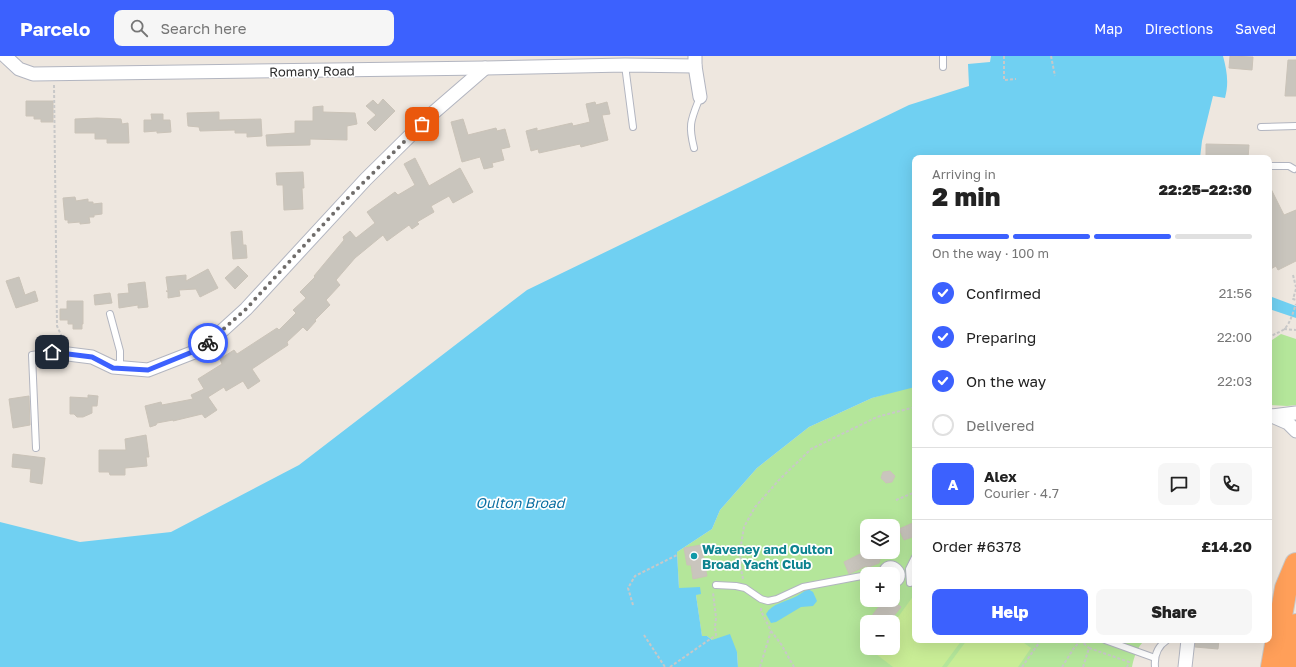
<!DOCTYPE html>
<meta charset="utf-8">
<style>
body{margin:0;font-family:"Golos Text",sans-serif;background:#f6f6f6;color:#222;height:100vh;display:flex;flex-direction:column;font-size:15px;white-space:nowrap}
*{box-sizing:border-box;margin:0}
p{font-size:13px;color:#767676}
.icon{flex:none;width:22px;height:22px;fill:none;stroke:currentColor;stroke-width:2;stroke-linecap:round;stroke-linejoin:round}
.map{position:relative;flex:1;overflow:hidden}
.panel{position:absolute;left:912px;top:99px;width:360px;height:488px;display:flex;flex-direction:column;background:#fff;border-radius:8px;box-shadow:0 4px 16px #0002}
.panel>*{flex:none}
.fabs{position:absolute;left:860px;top:463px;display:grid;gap:8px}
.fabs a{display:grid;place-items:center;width:40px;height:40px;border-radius:8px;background:#fff;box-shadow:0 4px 16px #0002;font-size:20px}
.pin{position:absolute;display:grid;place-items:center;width:34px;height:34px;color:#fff;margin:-17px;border-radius:8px;box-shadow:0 2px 6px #0006}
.courier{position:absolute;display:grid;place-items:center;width:40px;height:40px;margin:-20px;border:3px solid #3c61fe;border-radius:50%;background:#fff;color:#222;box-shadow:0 1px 5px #0007}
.head em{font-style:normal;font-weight:800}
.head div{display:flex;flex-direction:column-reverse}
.head{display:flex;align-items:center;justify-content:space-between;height:68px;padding:0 20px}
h1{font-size:26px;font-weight:800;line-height:30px}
.bar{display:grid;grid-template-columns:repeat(4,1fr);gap:6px 4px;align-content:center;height:48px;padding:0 20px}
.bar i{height:5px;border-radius:3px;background:#e0e0e0}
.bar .active{background:#3c61fe}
.bar p{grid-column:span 4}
.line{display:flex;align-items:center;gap:10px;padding:0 20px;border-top:1px solid #e0e0e0}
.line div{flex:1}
.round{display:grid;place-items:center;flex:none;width:42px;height:42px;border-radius:8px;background:#f6f6f6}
ol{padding:0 20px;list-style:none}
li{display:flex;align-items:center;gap:12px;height:44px}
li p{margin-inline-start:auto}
li .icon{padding:4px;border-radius:50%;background:#3c61fe;color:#fff;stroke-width:4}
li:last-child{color:#767676}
li i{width:22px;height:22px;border:2px solid #e0e0e0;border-radius:50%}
.primary-button{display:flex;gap:8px;margin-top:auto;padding:8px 20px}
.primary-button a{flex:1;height:46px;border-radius:8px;background:#3c61fe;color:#fff;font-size:16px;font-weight:800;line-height:46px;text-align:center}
.primary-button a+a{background:#f6f6f6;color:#222}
header{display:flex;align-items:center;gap:24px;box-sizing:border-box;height:56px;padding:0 20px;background:#3c61fe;color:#fff}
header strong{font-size:19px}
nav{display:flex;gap:22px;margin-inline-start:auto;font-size:14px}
.search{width:280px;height:36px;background:#f6f6f6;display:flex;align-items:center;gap:10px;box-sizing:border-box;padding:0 14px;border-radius:8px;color:#767676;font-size:15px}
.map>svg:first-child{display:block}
.green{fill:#b4e69a;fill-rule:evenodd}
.pitch{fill:#c9ed96}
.water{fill:#70d0f2}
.building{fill:#c9c5bd;stroke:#cac3b8}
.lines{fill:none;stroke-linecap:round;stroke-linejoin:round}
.lane-casing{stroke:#b2b5c0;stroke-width:8}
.street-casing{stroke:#b2b5c0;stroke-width:15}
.highway-casing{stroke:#c8c8c8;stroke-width:24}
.path{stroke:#c8c8c8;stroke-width:2;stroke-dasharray:3 2;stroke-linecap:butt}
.lane{stroke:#fff;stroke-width:6}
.street{stroke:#fff;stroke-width:13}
.highway{stroke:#ff9f59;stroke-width:22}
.done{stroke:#706d6b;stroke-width:4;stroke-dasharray:0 7.2}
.route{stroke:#3c61fe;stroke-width:5}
.culture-dot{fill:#0f9aa8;stroke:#fff;stroke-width:1.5}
.labels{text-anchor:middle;stroke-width:3.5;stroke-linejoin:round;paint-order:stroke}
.street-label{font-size:13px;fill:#2c2c2c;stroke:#fff}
.culture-label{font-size:13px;font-weight:bold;fill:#0d838f;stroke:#fff;text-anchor:start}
.water-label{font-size:14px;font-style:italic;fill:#0a6fa2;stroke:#fff}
</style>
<header>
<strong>Parcelo</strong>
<div class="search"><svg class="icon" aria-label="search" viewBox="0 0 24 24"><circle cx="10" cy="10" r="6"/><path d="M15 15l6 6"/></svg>Search here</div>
<nav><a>Map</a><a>Directions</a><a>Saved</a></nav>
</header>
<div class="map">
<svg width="1296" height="611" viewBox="0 0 1296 611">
<rect width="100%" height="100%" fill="#eee7df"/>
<g class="green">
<path d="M1281,278L1296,283V349L1287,350L1269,349V288L1272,284Z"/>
<path d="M910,331H915V584H1145C1137,591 1134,601 1132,611H738L737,596L712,584L707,580L702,581L696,539L700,532H679L677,496L712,473L720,454L757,412L809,371L872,342ZM867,470H893V496H867ZM867,518H893V544H867ZM867,566H893V592H867Z"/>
</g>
<g class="pitch">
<path d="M914,539L915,584H962L942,611H893L872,595L875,592H893V568Z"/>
<path d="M967,584H1020L1031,592L1018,611H947Z"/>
</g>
<g class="water">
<path d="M991,0H1223C1227,15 1229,27 1225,42L1213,40L1202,85L1200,102H915V331L872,342L809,371L757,412L720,454L712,473L677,496L679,532L700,531L701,538L696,539L702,580H707L712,584L730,578L737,596L738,611H0V466L80,486L171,476L299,409L527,234L909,49L969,30L968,8L990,6Z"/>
<path d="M1269,240L1296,250V262L1269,253Z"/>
<path d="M808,533L813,536L817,545L813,550L801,551L776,566L771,567L766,558C772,547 786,546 797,540C801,538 804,535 808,533Z"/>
</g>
<g class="building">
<path d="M1230,0L1253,1L1252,14L1229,12Z"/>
<path d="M1288,4H1296V40H1285Z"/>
<path d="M383,43L395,55L375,75L367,67L376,59L366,50L373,44L378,49Z"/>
<path d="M26,45H53V66H41V63H34V60H26Z"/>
<path d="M595,46L596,49L607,46L610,58L602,59L608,84L581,91L580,88L539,97L538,93L531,95L526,75L537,72V75L572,67L573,70L590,66L586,48Z"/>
<path d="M323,50V56L355,57L357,68L347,70V84L310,83V89L267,90L266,79L295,77V65H313V51Z"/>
<path d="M219,56V64L261,63L262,80L247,81V77H235V74L200,75L199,71L188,70L187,57Z"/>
<path d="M151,58H163V64H170L171,76L157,77V75L144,76V64H152Z"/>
<path d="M97,62L121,63L122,68L128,67L129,87H107V83H95V77H75V63Z"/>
<path d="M463,63L468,79L496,72L497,75L505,73L510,91L501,93L504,104L492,107L493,111L484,113L480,101L462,106L451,66Z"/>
<path d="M1206,88L1249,89L1248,102H1206Z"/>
<path d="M415,102L429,130L460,112L473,136L453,147L449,140L431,150L434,156L417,166L419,168L412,173L409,169L387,185L383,179L355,202L336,224L340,229L326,244L330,249L315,264L316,265L307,275L303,271L287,286L288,289L252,313L260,325L248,333L243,325L226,335L224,331L208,341L217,354L205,362L202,358L173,365V364L157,367L156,369L150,371L145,350L161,346L162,349L193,343L191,339L204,333L198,323L222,308L220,303L234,294L237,298L277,272L279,274L296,257L293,254L306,242L300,236L315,221L314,220L344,184L343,181L350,175L356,182L375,167L367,156L395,136L398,139L415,129L404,108Z"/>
<path d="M303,116L304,132H302L303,153L284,154L283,129H277L276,117Z"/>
<path d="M1269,129L1284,159L1296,154V205L1278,214L1276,210L1269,214Z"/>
<path d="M75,141L76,145L88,143V146H93V148L102,147V158L94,159V161H89L90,167L80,168V166L68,167V164H65L63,142Z"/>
<path d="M242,175L243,189H246L247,202L233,203L231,176Z"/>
<path d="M238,210L248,220L235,233L225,222Z"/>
<path d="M208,213L218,232L200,241L196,233L179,234L180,240L168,242V236L166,235H168L166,221L186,219V225Z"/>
<path d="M19,221L25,239L35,235L38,245L16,252L6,225Z"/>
<path d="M145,226L148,251L138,252V249L119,252L118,238L129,237L128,228Z"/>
<path d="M110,237L112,247L95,249L94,239Z"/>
<path d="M67,245H83V268H82V273H73V268H68V264H60V253H67Z"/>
<path d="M88,339L98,340L97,350H92V357L83,361H77L74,358H70V341L88,342Z"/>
<path d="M29,340L30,369L13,372L9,343Z"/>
<path d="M146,379L149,401H146L147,410L125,412V419H110L109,416H99V394H126L125,383Z"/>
<path d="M13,398L45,402L42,428L30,426L31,413L12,411Z"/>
<path d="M890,415L895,420L892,426L886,427L881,422L883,416Z"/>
<path d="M915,466V480L904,484L899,473Z"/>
<path d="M701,489L707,520L693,523L691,509H687L684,492Z"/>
<path d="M864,496H882L879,507L869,511L866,510L849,518L844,506Z"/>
<path d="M884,544H892L901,551L889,566H867Z"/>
<path d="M1196,584H1219L1218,593L1195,591Z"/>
</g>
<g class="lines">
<defs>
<g id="lane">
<path d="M943,0V11"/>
<path d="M625,9L633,71"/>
<path d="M1261,71L1296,70"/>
<path d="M694,92C688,68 691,64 700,41"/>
<path d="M1269,110H1289L1294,113"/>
<path d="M110,258L120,295V312"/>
<path d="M36,392L32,299L52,296"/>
<path d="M881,518C887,494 916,521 893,529"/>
<path d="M910,527L909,513L915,501"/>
<path d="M716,529L736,530L745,532L761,543L768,545L777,543L803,531L867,519"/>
<path d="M1105,584L1155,602"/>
<path d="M1155,611C1154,600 1158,590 1167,584"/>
</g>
<g id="street">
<path d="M5,0L19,13L33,18L485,12L625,9L695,10"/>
<path d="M695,0V10L700,41"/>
<path d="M52,296L92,301L113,311L148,314L202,293L246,253L366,123L433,57L485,12"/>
<path d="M1272,360L1288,367L1296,375"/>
<path d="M1272,360L1296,357"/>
<path d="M1185,611L1188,584"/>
</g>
<g id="highway">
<path d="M1272,611L1286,532L1296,508"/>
<path d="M1290,611L1296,569"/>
</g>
</defs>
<use href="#lane" class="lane-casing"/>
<use href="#street" class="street-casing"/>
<use href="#highway" class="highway-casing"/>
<g class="path">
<path d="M1004,0V24L1016,23"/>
<path d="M1051,0L1055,20"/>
<path d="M54,29L57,270L62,281L66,286"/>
<path d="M1293,219L1296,231"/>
<path d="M1296,233L1293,243L1296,244"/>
<path d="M1284,273L1296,274"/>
<path d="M1269,283C1273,278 1278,277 1283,274C1290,269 1293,256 1296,248"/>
<path d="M896,444L913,437H915"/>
<path d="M743,523L741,513L740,495L744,471L755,451L778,425L811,393L877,361L915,351"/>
<path d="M633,549L628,532L635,520L677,499"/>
<path d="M771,575L781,588L794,611"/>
<path d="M644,579L665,611"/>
<path d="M1080,584L1089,592"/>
<path d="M670,611L716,579L715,571L716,562L713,536"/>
<path d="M760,611L771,575L761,555V552"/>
<path d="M1022,611L1041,584"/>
<path d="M1062,611L1074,592L1080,585"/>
<path d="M1083,611L1089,592L1129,606L1127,611"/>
</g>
<use href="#lane" class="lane"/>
<use href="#street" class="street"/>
<use href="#highway" class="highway"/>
</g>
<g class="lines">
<path class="done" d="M208,287L246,253L344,146L422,68"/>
<path class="route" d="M52,296L92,301L113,312L148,314L202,292L208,287"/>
</g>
<circle class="culture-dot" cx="694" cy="500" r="4"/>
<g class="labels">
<g class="street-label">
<text transform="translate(312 15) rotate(-1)" y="5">Romany Road</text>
</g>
<g class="culture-label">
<text x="702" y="498">Waveney and Oulton<tspan x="702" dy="15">Broad Yacht Club</tspan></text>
</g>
<g class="water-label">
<text x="520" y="452">Oulton Broad</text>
</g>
</g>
</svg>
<div class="fabs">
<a><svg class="icon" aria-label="layers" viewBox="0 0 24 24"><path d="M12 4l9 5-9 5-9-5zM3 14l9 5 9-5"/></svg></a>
<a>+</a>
<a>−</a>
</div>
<div class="pin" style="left:422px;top:68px;background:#ea580c"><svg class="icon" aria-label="bag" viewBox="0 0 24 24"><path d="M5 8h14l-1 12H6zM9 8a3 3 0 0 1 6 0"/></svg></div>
<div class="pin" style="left:52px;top:296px;background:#1f2937"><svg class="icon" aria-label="home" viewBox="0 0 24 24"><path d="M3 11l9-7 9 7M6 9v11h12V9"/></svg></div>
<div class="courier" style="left:208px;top:287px"><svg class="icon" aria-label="bike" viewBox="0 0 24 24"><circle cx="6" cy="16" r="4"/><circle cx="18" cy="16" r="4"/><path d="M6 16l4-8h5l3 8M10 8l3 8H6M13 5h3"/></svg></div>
<section class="panel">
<div class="head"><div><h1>2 min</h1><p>Arriving in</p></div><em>22:25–22:30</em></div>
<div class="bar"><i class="active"></i><i class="active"></i><i class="active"></i><i></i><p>On the way · 100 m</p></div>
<ol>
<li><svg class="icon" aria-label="check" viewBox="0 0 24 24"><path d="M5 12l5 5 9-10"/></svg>Confirmed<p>21:56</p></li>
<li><svg class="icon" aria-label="check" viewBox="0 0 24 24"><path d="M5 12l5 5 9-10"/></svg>Preparing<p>22:00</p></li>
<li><svg class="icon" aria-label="check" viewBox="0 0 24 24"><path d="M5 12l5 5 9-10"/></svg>On the way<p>22:03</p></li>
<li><i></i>Delivered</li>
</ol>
<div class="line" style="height:72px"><b class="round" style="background:#3c61fe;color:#fff">A</b><div><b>Alex</b><p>Courier · 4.7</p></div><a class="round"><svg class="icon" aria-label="chat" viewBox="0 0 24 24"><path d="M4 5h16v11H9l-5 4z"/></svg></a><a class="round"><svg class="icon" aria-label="phone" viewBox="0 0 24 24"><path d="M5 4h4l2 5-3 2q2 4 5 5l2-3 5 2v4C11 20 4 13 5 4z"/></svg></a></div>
<div class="line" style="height:52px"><div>Order #6378</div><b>£14.20</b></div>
<div class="primary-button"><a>Help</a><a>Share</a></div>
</section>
</div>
